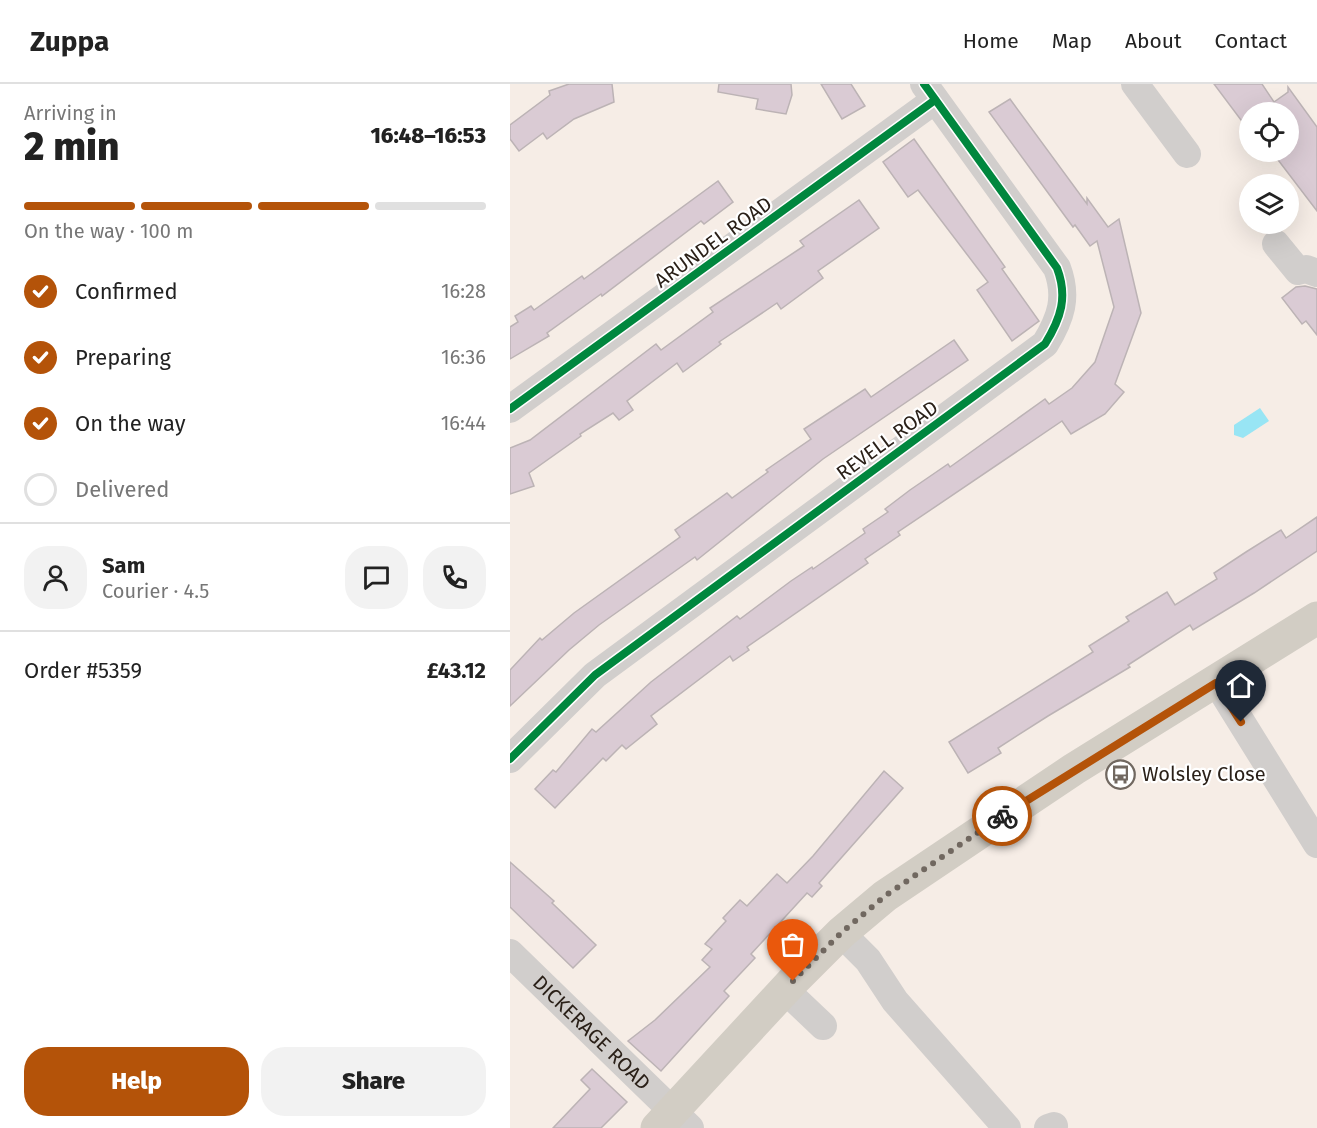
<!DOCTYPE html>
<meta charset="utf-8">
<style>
body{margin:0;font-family:"Fira Sans",sans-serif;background:#f2f2f2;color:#222;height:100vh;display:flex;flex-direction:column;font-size:22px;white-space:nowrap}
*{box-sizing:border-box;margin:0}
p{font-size:20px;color:#767676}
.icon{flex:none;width:33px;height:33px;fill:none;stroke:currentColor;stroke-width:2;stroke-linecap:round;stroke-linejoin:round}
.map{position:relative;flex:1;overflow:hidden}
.details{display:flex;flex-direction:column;background:#fff;width:510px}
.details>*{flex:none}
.buttons{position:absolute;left:729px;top:18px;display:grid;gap:12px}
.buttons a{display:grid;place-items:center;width:60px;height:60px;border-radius:50%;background:#fff;box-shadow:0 6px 24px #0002;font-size:30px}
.pin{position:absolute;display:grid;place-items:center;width:51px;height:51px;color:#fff;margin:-62px -26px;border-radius:50% 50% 50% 0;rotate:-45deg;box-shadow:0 0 6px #0007}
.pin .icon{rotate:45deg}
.courier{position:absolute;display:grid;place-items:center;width:60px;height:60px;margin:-30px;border:4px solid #b45309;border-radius:50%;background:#fff;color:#222;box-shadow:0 2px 8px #0007}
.head em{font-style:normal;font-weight:800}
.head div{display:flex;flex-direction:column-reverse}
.head{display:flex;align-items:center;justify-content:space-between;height:102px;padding:0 24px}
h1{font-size:39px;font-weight:800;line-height:45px}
.bar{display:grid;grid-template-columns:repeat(4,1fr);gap:9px 6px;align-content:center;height:72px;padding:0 24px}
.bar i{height:8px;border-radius:4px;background:#e0e0e0}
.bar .current{background:#b45309}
.bar p{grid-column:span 4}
.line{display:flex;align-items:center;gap:15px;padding:0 24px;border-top:2px solid #e0e0e0}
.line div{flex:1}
.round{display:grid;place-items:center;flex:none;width:63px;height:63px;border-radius:24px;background:#f2f2f2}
ol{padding:0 24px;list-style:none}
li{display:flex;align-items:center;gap:18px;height:66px}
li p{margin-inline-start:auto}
li .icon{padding:6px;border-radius:50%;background:#b45309;color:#fff;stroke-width:4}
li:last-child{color:#767676}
li i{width:33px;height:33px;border:3px solid #e0e0e0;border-radius:50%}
.primary-button{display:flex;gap:12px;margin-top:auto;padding:12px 24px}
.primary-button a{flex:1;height:69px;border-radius:24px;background:#b45309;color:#fff;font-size:24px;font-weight:800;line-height:69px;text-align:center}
.primary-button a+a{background:#f2f2f2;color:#222}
header{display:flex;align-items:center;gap:36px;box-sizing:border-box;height:84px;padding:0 30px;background:#fff;border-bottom:2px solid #e0e0e0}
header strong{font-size:28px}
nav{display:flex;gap:33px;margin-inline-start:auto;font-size:21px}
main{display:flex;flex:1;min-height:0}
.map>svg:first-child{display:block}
.water{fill:#98e5f4}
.building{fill:#dacbd4;stroke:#bcb3b5;stroke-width:1.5}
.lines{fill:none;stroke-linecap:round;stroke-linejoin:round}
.minor{stroke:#d1cecc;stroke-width:28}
.major{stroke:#d2cdc4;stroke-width:33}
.cycleway-casing{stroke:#fff;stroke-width:11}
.cycleway{stroke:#00873e;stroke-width:8}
.done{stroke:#716860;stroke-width:6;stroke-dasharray:0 10.8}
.route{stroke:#b45309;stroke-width:8}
.labels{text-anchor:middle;stroke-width:4.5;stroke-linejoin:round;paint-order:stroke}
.street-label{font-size:20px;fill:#2a2018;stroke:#fff}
.poi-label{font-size:20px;fill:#2a2018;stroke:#fff;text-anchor:start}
</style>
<header>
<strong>Zuppa</strong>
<nav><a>Home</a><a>Map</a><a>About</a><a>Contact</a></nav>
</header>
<main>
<section class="details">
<div class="head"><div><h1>2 min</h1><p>Arriving in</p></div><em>16:48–16:53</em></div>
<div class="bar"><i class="current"></i><i class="current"></i><i class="current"></i><i></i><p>On the way · 100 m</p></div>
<ol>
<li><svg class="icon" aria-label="check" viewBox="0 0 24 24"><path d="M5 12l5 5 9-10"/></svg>Confirmed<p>16:28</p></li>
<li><svg class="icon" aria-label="check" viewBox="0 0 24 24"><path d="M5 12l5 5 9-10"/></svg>Preparing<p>16:36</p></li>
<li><svg class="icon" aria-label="check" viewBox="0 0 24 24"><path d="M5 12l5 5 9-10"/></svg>On the way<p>16:44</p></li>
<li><i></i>Delivered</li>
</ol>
<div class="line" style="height:108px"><a class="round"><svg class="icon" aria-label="person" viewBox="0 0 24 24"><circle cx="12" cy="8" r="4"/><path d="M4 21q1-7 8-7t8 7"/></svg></a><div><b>Sam</b><p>Courier · 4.5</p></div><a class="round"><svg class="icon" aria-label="chat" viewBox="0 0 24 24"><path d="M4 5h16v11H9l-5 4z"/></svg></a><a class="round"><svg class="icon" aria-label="phone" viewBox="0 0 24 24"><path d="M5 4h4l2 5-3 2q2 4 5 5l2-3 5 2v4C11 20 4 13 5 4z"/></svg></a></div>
<div class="line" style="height:78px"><div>Order #5359</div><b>£43.12</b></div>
<div class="primary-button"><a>Help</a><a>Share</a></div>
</section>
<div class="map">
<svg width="807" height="1044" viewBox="0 0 807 1044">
<rect width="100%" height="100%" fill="#f6ede6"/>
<path class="water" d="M750,324L759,337L733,354L724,351V341Z"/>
<g class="building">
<path d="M59,0H102L104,18L64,35L37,55L33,49L9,67L0,55V41L40,11L39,7Z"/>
<path d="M209,0H281L282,11L276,30L246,25L248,15L208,8Z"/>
<path d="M311,0H341L355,22L332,35Z"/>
<path d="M704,0H752L764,18L778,8V3L807,43V127L762,68H778V28H740V48Z"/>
<path d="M500,15L577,120V114L598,143L609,135L631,229L605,300L614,308L595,330L561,350L552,337L388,448L390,451L355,475L358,479L237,563L239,566L223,577L220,572L141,632L147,640L116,665L112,661L96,677L93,674L45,724L25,705L43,686L46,688L82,645L86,648L141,598L227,532L230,535L281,497L302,483L303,485L355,449L353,445L378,428L375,425L400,406L438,380L440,383L535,315L539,320L562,304L585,278L604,223L587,157L580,162L565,141L563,143L479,28Z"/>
<path d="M404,55L495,183L492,185L529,237L502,257L467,206L478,198L408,106L398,113L373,78Z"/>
<path d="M208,97L223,118L194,140L191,137L92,212L91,210L37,249L39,252L0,275V243L8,238L5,232L21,222L24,226L72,192L74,195Z"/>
<path d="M349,116L369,144L308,187L313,194L271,225L267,219L209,258L211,260L173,288L167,279L117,317L123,326L109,336L103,329L70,350L71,352L19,389L24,402L0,410V364L20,356L146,260L151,266L203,228L200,224L294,162L290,157Z"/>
<path d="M795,202L807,205V251L796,237L792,240L772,214L786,203Z"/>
<path d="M444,256L458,276L313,375L187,476L185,473L89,541L59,566L0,622V586L30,554L32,556L64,529L170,453L165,446L217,409L222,414L258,388L256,386L301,355L294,345L355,305L361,313Z"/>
<path d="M807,433V467L744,509L683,546L680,541L618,581L620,583L538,632L488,664L491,669L458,689L439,658L583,568L579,562L619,537L616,533L657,508L665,521L707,495L704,489L736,468L771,446L776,454Z"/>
<path d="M374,687L393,704L309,799L312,802L302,813L297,809L241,870L245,874L214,907L219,912L151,987L118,957L145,936L200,883L192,876L202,865L195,860L216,837L213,834L230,816L237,822L267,790L277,799L303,772Z"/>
<path d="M0,778L44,817L42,819L86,861L63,884L0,823Z"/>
<path d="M82,985L117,1018L91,1044H43L80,1005L71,996Z"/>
</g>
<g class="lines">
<g class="minor">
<path d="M625,0L677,70"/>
<path d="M766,160L788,187L796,185L807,189"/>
<path d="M0,325L425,16"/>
<path d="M707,599L807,760"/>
<path d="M0,675L85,591L535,260C551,234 558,213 547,184L414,0"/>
<path d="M331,849L358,876L385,917L497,1044"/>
<path id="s1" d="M0,869L180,1044"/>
<path d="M275,906L313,942"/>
<path d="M538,1044L544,1042"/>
</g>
<path class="major" d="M147,1044L283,897L331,849L375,812L564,685L807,534"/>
<defs>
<g id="cycleway">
<path d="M0,325L425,16"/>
<path d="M0,675L85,591L535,260C551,234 558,213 547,184L414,0"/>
</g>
</defs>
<use href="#cycleway" class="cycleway-casing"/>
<use href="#cycleway" class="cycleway"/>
</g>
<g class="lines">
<path class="done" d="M283,897L331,849L375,812L492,732"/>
<path class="route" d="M492,732L706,599L731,638"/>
</g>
<defs>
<symbol id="bus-ring" viewBox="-11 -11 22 22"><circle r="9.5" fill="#fff" stroke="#716860" stroke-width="1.5"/><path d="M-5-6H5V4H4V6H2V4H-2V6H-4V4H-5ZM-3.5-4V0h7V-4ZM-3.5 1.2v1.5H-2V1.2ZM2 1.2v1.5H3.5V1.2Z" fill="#716860"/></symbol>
</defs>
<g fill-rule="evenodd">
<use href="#bus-ring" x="594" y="674" width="33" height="33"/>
</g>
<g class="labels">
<g class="street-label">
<text transform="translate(203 158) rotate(-36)" y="7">ARUNDEL ROAD</text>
<text transform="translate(377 356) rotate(-36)" y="7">REVELL ROAD</text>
<text dy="7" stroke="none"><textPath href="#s1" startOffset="114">DICKERAGE ROAD</textPath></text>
</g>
<g class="poi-label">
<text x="632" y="697">Wolsley Close</text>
</g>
</g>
</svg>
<div class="buttons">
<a><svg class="icon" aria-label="locate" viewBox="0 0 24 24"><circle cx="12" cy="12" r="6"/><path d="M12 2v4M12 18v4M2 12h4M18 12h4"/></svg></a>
<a><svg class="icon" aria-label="layers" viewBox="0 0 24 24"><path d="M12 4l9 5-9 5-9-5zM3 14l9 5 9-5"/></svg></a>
</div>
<div class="pin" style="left:283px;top:897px;background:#ea580c"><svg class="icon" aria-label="bag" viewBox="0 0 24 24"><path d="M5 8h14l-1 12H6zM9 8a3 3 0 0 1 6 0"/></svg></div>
<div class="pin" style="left:731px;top:638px;background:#1f2937"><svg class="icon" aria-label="home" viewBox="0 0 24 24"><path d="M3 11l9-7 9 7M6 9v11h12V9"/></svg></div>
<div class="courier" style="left:492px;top:732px"><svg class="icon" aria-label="bike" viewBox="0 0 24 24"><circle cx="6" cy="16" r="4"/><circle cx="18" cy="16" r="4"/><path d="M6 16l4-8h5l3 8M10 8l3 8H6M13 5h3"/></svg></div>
</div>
</main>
